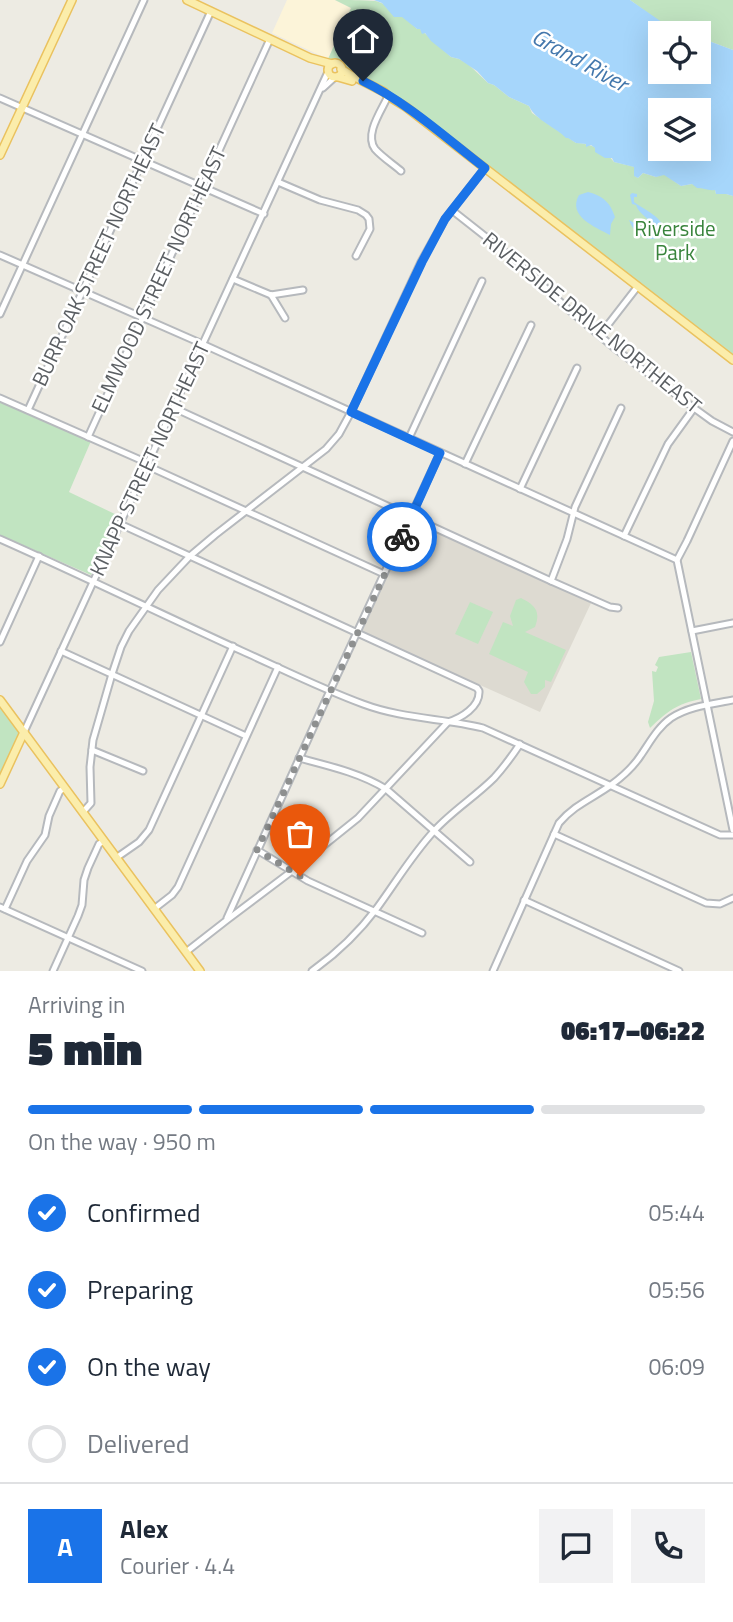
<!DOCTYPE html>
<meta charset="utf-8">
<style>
body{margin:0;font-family:"Titillium Web",sans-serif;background:#f2f2f3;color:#1f2937;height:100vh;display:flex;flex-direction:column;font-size:26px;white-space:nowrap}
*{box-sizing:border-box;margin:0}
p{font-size:23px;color:#747a83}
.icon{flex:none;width:38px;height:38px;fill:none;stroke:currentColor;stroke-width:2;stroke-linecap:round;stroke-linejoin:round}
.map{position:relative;height:971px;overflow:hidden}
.panel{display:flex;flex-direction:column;background:#fff;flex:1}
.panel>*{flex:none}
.fabs{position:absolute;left:648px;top:21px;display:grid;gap:14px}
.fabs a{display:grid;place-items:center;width:63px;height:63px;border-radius:0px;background:#fff;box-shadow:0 7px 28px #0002;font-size:35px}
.pin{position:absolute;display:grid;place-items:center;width:60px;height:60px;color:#fff;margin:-72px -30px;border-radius:50% 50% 50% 0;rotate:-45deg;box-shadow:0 0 7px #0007}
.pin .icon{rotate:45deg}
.courier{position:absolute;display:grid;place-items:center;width:70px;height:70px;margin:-35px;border:5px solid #1a73e8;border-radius:50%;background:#fff;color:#222;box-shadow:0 2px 9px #0007}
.headline em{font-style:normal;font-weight:800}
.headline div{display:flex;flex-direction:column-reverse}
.headline{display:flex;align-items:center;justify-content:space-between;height:119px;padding:0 28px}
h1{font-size:46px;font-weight:800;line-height:52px}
.bar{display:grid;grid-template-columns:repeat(4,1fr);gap:10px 7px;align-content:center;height:84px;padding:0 28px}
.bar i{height:9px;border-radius:5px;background:#e0e1e3}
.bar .current{background:#1a73e8}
.bar p{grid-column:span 4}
.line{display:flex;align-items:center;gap:18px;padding:0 28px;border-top:2px solid #e0e1e3}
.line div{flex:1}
.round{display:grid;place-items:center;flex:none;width:74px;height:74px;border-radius:0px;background:#f2f2f3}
ol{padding:0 28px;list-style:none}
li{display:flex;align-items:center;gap:21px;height:77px}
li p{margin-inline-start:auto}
li .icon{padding:7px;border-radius:50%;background:#1a73e8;color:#fff;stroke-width:4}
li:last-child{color:#747a83}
li i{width:38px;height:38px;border:4px solid #e0e1e3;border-radius:50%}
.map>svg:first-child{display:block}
.commercial{fill:#fcf4d9}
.education{fill:#dddad1}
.green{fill:#c1e4c1}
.water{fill:#a6d6fb;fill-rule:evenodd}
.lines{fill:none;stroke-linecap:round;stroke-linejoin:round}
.minor-casing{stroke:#b6b9bd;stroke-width:9}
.major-casing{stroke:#eac25f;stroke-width:10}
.minor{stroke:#fff;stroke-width:5}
.major{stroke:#fbedab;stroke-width:7}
.done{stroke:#8e9090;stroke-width:7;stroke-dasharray:0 12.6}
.route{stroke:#1a73e8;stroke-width:9}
.labels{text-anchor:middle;stroke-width:5;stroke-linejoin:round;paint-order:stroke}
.park-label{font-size:21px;fill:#39843c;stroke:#fff}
.street-label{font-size:21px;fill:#5b5f63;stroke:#fff}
.water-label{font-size:23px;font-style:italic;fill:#4377ac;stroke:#fff}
</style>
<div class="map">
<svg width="733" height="971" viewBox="0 0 733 971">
<rect width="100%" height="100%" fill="#edebe3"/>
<path class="commercial" d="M287,0H335L351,8L328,59L272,33Z"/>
<path class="education" d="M412,521L591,603L540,712L362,632Z"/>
<g class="green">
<path d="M335,0C348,0 363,0 375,1C387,3 408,20 417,29H420L451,57L459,59L468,64L488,83L494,85L509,97L529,106L532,113L576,143C590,143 606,151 614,162L635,167V176L638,178L643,173L656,177L664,174L681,186L692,184L715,190L716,194H726L733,196V357L406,104C390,92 372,85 354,75C344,70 342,63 329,61L328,59L351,8Z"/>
<path d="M630,0H733V50L698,37V33C671,33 651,15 630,0Z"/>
<path d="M0,401L91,441L69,492L119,516L91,575L0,535Z"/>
<path d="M521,598C535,605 541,611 535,627L525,632L566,650L551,682L545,680V687L537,694H531L524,682L528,672L489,654L503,622L513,626L510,616L516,600Z"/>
<path d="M470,602L493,612L478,644L455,634Z"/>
<path d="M691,652L701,699C676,704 668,711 650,728L648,722L654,701L652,671L656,672L658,667L655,665L659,657Z"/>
<path d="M0,705L20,734L0,778Z"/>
</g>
<g class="water">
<path d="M374,0H630L669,27L687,33H660V72H698V37L733,50V196L726,194H716L715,190C708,191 704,188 697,188L692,184L681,186L664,175L656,177L643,173L638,178L634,176V167L614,162L612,158H605L595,152V148L591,145L586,147V144L576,143L568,138H566C557,128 535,120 529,106L509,97L494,85L488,83L477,71L459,59L451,57L431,41L425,33L422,34L420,29H417L402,17H394L382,3ZM698,110V149H660V110Z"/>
<path d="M588,192C603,196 610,202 615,217L611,224L610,235C595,227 567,216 579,195Z"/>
<path d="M632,193L637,194V197H634V202C646,211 662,216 665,232C652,247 634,235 629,220L647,231L653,232L656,229C651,219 639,215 636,205L632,204L630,195Z"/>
</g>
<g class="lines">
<defs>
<g id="minor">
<path d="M323,88L335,77"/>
<path d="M388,96C382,110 364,134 375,149C382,157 393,164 401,171"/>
<path d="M0,98L264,214"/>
<path d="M278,182L320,200L358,210L366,215L369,219L370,229L356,256"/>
<path d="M453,211L519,263L568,309L617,350L694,408L712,421L733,432"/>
<path d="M0,255L198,342L677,560L733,830"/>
<path d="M233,279L271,295"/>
<path d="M271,295L303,290"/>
<path d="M271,295L285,318"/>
<path d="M0,314L144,0"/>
<path d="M600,335L638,286"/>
<path d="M0,398L143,461L152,468L384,574"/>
<path d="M174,408L551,581L610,607L618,608"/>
<path d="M28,410L211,11"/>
<path d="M88,437L270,39"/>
<path d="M409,438L482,281"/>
<path d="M465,464L531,325"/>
<path d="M520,489L577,368"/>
<path d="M120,524L477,688L479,691C480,707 461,718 448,722L358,818L292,871L227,920L186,952"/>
<path d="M624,536L668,444L694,408"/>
<path d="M0,539C81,575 161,614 242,651C282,669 322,689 363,704C403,719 443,718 483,728L720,835H733"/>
<path d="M677,560L687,541L733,441"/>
<path d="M551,581L567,539L575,507L621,408"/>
<path d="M692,631L733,623"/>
<path d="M0,642L39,556"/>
<path d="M61,651L246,736"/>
<path d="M24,732L328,72"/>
<path d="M92,750L143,771"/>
<path d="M299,758C329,766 360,773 386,789L470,862"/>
<path d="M83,812L91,803L90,767L93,740L112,674L121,647L129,631L158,590L190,556L215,535L326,449L339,434L351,412L421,262L445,219L485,168"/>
<path d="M554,834L706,903L720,904L733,898"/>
<path d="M257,850L308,881L422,933"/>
<path d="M116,858L139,842L149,830L233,646"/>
<path d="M524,900L679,971"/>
<path d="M0,907L142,971"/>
<path d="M5,909L27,861L45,835L49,816L60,791L65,788"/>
<path d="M154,909L172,895L178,887L278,667"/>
<path d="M227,918L328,695L440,453"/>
<path d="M53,971L78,916L82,905L84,880L88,868L99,844L104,841"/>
<path d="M312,971C336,954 359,932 377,908C396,882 412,855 434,831C452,811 475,797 494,778C504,767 512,756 520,744"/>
<path d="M493,971L559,823C574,805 593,798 611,785C622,777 634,766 641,755C650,742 658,727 671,718C689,706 713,704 733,700"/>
</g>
<g id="major">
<path d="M187,0L310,58L332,64"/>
<circle cx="335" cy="70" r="7"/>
<path d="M341,69L349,74L384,92L388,96L406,107L733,360"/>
<path d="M338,77L352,81"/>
<path d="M0,155L72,0"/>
<path d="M0,700L200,971"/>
<path d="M0,784L24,732"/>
</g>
</defs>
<use href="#minor" class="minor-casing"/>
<use href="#major" class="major-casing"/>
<use href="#minor" class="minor"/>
<use href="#major" class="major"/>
</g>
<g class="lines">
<path class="done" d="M300,876L257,850L402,537"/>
<path class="route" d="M363,81C408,103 446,138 485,168L445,219L422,262L351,412L440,453L402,537"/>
</g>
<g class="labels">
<g class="park-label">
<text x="675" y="236">Riverside<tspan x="675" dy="24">Park</tspan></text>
</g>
<g class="street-label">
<text transform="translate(99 255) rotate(-65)" y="7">BURR OAK STREET NORTHEAST</text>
<text transform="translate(159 280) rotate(-65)" y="7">ELMWOOD STREET NORTHEAST</text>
<text transform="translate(592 323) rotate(39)" y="7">RIVERSIDE DRIVE NORTHEAST</text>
<text transform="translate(150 459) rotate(-65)" y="7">KNAPP STREET NORTHEAST</text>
</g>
<g class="water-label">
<text transform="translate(580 60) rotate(29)" y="8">Grand River</text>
</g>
</g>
</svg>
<div class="fabs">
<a><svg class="icon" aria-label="locate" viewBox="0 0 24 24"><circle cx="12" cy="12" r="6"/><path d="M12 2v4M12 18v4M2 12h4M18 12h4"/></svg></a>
<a><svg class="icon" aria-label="layers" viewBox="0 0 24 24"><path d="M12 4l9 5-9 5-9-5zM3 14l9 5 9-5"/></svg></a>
</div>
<div class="pin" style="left:300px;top:876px;background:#ea580c"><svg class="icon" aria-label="bag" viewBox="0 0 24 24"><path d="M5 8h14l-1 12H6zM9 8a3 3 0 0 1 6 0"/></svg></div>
<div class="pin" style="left:363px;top:81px;background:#1f2937"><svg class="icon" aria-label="home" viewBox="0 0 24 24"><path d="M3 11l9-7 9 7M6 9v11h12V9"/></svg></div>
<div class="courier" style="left:402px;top:537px"><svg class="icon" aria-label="bike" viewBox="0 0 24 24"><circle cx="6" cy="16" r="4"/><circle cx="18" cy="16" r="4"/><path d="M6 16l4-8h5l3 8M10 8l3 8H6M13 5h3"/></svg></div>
</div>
<section class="panel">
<div class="headline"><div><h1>5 min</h1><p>Arriving in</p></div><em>06:17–06:22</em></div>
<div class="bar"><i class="current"></i><i class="current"></i><i class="current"></i><i></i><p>On the way · 950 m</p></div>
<ol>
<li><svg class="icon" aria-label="check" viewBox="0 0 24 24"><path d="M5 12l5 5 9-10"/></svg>Confirmed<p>05:44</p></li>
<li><svg class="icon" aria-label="check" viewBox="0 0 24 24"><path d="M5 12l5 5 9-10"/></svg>Preparing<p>05:56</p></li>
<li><svg class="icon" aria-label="check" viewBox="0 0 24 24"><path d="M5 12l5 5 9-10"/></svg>On the way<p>06:09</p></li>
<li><i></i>Delivered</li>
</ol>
<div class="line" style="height:126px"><b class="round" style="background:#1a73e8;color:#fff">A</b><div><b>Alex</b><p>Courier · 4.4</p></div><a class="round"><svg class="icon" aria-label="chat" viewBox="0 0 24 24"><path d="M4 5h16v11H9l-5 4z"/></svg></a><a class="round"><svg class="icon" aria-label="phone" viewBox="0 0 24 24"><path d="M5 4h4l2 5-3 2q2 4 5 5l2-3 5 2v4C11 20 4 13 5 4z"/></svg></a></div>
</section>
